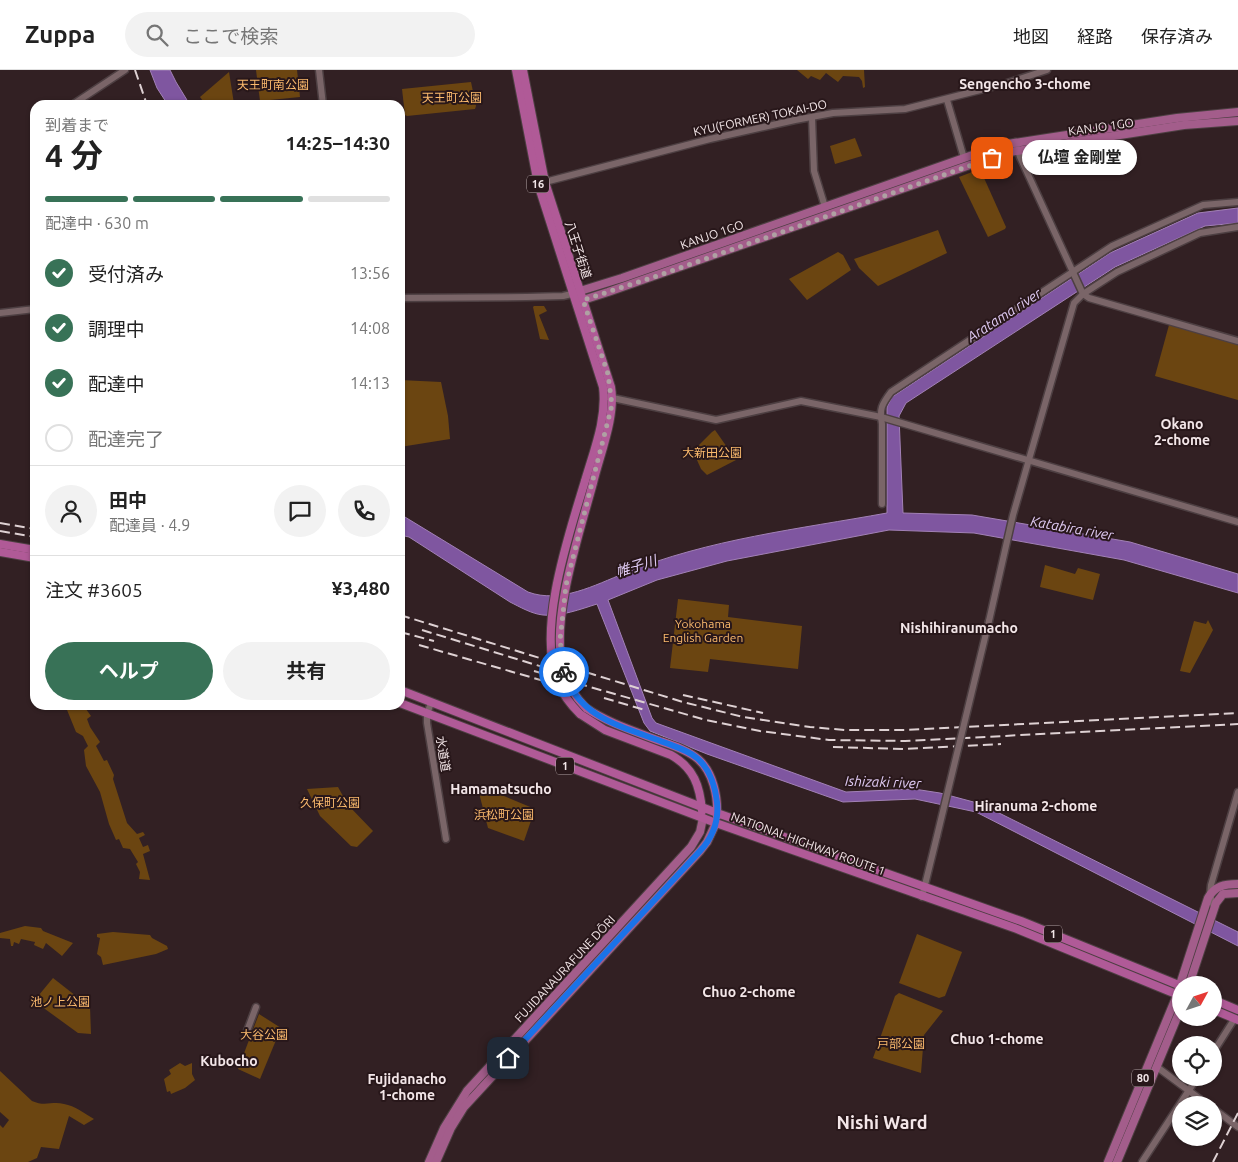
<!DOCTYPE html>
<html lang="ja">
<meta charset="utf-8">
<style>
body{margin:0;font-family:Ubuntu,"Noto Sans JP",sans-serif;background:#f2f2f2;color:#222;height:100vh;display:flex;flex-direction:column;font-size:19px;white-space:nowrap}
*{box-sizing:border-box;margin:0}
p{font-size:16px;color:#767676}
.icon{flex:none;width:28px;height:28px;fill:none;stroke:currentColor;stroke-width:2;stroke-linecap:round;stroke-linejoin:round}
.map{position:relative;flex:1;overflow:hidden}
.drawer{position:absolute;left:30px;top:30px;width:375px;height:610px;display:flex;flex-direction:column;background:#fff;border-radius:15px;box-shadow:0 1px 4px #0004}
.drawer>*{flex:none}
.needle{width:32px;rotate:50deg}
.buttons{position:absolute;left:1172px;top:906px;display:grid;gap:10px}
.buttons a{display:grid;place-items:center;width:50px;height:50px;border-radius:50%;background:#fff;box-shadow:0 1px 4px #0004;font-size:25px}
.pin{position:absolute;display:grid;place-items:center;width:42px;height:42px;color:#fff;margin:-21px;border-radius:10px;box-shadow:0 2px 8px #0006}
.courier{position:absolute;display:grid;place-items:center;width:50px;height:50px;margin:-25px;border:4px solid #1a73e8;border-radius:50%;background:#fff;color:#222;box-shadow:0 1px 6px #0007}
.bubble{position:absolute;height:35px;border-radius:18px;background:#fff;box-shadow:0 1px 4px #0004;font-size:16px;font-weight:700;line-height:35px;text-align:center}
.headline em{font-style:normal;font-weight:700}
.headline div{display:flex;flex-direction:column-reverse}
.headline{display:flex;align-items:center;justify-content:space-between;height:85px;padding:0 15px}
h1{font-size:32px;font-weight:700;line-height:38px}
.bar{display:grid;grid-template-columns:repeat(4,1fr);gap:8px 5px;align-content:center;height:60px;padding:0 15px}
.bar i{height:6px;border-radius:4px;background:#e0e0e0}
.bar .active{background:#387257}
.bar p{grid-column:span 4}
.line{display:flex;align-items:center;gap:12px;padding:0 15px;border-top:1px solid #e0e0e0}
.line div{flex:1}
.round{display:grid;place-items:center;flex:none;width:52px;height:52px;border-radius:26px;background:#f2f2f2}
ol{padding:0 15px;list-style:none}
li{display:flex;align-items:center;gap:15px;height:55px}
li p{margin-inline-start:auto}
li .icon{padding:5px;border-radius:50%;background:#387257;color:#fff;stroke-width:4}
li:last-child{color:#767676}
li i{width:28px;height:28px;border:2px solid #e0e0e0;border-radius:50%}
.cta{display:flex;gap:10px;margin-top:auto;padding:10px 15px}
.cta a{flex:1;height:58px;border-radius:30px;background:#387257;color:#fff;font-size:20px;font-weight:700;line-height:58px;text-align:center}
.cta a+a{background:#f2f2f2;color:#222}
header{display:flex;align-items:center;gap:30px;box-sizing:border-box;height:70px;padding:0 25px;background:#fff;border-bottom:1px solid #e0e0e0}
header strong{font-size:24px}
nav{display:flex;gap:28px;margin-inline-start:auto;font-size:18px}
.search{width:350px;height:45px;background:#f2f2f2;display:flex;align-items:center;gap:12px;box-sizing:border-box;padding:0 18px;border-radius:28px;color:#767676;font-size:19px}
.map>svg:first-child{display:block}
.green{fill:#6b4511}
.water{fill:#7f56a0;stroke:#a281b6}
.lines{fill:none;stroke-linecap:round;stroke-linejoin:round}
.tertiary-casing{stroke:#4d3f42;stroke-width:9}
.primary-casing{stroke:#4d3f42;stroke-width:10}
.trunk-casing{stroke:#4d3f42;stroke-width:10}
.tertiary{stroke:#7a6568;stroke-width:6}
.primary{stroke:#a35d8b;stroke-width:8}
.trunk{stroke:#b05a97;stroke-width:8}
.rail{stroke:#ded1d3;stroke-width:2;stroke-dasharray:10 5;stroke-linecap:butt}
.tertiary-bridge-casing{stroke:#4d3f42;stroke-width:9;stroke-linecap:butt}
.trunk-bridge-casing{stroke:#4d3f42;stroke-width:10;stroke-linecap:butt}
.tertiary-bridge{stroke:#7a6568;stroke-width:6}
.trunk-bridge{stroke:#b05a97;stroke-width:8}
.done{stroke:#afa1a3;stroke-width:5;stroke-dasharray:0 9}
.route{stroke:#1a73e8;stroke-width:6}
.labels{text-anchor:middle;stroke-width:4;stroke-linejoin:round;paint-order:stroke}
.shield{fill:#28171a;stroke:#b6a8aa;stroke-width:1}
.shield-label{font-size:11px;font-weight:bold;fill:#f3e6e8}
.park-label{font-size:12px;fill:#fbba6d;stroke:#28171a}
.street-label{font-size:12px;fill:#f3e6e8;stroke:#28171a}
.neighbourhood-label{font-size:14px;font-weight:bold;fill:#f3e6e8;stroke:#28171a}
.water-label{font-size:14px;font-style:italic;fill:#e1ccf5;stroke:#28171a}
.district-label{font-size:18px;font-weight:bold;fill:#f3e6e8;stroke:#28171a}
</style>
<header>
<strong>Zuppa</strong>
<div class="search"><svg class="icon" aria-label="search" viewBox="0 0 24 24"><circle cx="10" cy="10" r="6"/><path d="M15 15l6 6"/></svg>ここで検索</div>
<nav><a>地図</a><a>経路</a><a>保存済み</a></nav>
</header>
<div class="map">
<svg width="1238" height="1092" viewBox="0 0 1238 1092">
<rect width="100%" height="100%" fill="#322023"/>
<g class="green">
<path d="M256,0H297L300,27L260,31Z"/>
<path d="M797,0H864L865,17L863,18L862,11L859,7L843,6L838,12L826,3L820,10L811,6L808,9Z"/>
<path d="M229,2L234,34L206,35L200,27Z"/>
<path d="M471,12L476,36L475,39L407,46L405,45L402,19Z"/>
<path d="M855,68L862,86L835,94L830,76Z"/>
<path d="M980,99L1006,157L1005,159L988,167L959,107Z"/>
<path d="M938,160L947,183L878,216L859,198L854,189Z"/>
<path d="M838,182L843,185L851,200L807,230L789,209Z"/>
<path d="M534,236H544L547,241L539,245L549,270L540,269L533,237Z"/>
<path d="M1169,255L1238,274V330L1155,306Z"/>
<path d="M400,310L441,312L448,346L450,369L400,377Z"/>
<path d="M715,360L736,390L707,405L701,399L693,381L712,362Z"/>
<path d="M1045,495L1075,504L1078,498L1100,504L1093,530L1040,517Z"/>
<path d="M678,529L729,535L728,547L802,556L798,599L710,589L708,602L670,598Z"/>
<path d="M1208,550L1213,560L1190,603L1180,601L1194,551L1206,554Z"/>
<path d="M65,635H83L91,646L87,649L90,657L100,672L96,676L104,691L107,690L114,705L113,709L127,753L137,764L143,762L145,765L139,768L143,777L148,775L150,781L143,784L150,810L139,809L140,802L136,794L138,792L130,779L123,778L119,769L116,770L109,754L100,722L86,696L84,680L88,676L83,666L76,662Z"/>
<path d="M338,717L348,735L373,761L357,777L351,776L320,746L307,719Z"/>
<path d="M482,717L535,739L524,771L488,758L478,719Z"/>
<path d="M25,856L41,858L43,861L73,873L62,886L46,873L43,879L34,875L35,872L21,869L19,874L14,872L13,876H11L10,869L0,868V863Z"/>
<path d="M113,862L150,865L152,868L167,876L168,879L156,884L103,895L101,887L97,884L100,868L97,867V864Z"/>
<path d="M917,864L962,882L945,926L939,928L899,913Z"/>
<path d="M53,908L90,937L91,964L78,963L34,931Z"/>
<path d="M899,923L943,941L924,965L921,1003L873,988L895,926Z"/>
<path d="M259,944L281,958L260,1009L238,999Z"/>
<path d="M180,993L185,996L192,993V1004L195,1010L185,1018L171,1024L170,1021L167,1022L164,1009L171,1004L169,1000Z"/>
<path d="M0,1001L32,1031C45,1037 52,1031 64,1034C75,1036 84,1043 94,1049L84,1055L69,1046L59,1079L41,1077L37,1088L28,1092H0V1055L3,1058L9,1050L0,1042Z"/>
</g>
<g class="water">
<path d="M150,0H170L176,12L190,35H168L157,18Z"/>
<path d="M1238,138V153L1205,156L1115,197L906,333L899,346L903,443L972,445L1130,472L1238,504V523L1124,490L974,463L889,460L727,491L657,510L608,530L652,648L656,653L846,722L914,719L940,723L981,734L1238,862V876L976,742L915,729L843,732L707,684L650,661L644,653L597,534C581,539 560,547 543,545C532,544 520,537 510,532L409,467L400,465V444L528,522C560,534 595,515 625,503C709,469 799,459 887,443V337L892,327L1110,183L1198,143Z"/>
</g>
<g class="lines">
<defs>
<g id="tertiary">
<path d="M319,0L323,35"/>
<path d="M947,30L964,88"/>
<path d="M72,35L125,0"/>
<path d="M812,48L814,101L825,137"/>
<path d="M1015,72L1020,87L1083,224L1089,228L1238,271"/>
<path d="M541,113L710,69L795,50L833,43L905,39L1004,14L1047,0"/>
<path d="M400,228L527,227L563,226L576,223"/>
<path d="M0,243L35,239"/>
<path d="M608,327L716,350L801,331L881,347L1238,452"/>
<path d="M882,434V354C879,339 882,334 891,322L1112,176L1203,135L1238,132"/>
<path d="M989,551L1013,445L1074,233L1083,224L1117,202L1200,163L1238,157"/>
<path d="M431,633L427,644V653L446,769"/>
<path d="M922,827L937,766"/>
<path d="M1214,837L1210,825L1211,815L1238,722"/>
<path d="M247,961L256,937"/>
<path d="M1214,981L1235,948"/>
<path d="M1157,997L1208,1035"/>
<path d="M1214,1039L1238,1057"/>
<path d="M1142,1092L1197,1008"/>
</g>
<g id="primary">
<path d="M580,221L622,208L1001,75L1177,48L1238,42"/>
<path d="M578,227L583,230L608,222L1004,83L1184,55L1238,51"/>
<path d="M1189,915L1216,833L1223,824L1238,823"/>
<path d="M429,1092L444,1058L467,1021L691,777L700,762L703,748"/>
<path d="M436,1092L451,1058L464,1037L700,781L707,772L716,753"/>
<path d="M1108,1092L1175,930L1208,828C1215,816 1224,814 1238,814"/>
<path d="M1117,1092L1181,938"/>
</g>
<g id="trunk">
<path d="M516,0L538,114L603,317C607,349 594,380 585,411"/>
<path d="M523,0L545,112L611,317C616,346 600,384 593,413"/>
<path d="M0,474L35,480"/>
<path d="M0,482L35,488"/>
<path d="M400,620L717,743L1021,851L1181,916"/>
<path d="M400,633L716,753L1017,859L1181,926"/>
<path d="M586,638C608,653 634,661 660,671C672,675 688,680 698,689C713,702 718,726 717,746"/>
<path d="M580,644L605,660L671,685C694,698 700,716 702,741"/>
<path d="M1214,930L1238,940"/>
<path d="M1214,940L1238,950"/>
</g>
</defs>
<use href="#tertiary" class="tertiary-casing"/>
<use href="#primary" class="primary-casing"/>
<use href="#trunk" class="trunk-casing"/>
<use href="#tertiary" class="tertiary"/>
<use href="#primary" class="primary"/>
<use href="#trunk" class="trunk"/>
<g class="rail">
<path d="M135,0L147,35"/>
<path d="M0,453L35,459"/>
<path d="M0,461L35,467"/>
<path d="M400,545L683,632L743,647L810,657L845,660H905L1238,643"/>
<path d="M422,560L546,598"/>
<path d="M400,562L434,571"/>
<path d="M419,575L544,611"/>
<path d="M534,601L706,650L760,661L829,670L905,671L1238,654"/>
<path d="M683,625L763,643"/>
<path d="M604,628L645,640"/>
<path d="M833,677L903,679L1001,674"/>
<path d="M1213,1092L1238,1043"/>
</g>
<defs>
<path id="tertiary-bridge" d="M937,766L989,551"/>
<g id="trunk-bridge">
<path d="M586,638C574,626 567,614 563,598C550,549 580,462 593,413"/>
<path d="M580,644C571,635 563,625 558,613C536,560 569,464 585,411"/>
</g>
</defs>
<use href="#tertiary-bridge" class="tertiary-bridge-casing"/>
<use href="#trunk-bridge" class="trunk-bridge-casing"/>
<use href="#tertiary-bridge" class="tertiary-bridge"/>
<use href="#trunk-bridge" class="trunk-bridge"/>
</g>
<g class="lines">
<path class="done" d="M564,602L560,570L566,515L612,335L608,304L583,230L657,206L992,88"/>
<path class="route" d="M508,988L700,781C713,767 719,751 717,732C715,716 709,698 697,688C688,680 676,677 666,673C624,657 579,649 564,602"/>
</g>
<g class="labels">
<g class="shield">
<rect x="527" y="105.5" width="22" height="17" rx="4"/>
<rect x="556" y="687.5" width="18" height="17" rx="4"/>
<rect x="1044" y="855.5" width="18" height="17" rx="4"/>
<rect x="1132" y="999.5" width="22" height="17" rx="4"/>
</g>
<g class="shield-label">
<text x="538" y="118">16</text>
<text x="565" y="700">1</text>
<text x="1053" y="868">1</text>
<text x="1143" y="1012">80</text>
</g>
<g class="park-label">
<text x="273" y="19">天王町南公園</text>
<text x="452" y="32">天王町公園</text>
<text x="712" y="387">大新田公園</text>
<text x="703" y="558">Yokohama<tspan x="703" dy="14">English Garden</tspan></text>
<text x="330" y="737">久保町公園</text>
<text x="504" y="749">浜松町公園</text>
<text x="60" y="936">池ノ上公園</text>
<text x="264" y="969">大谷公園</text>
<text x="901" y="978">戸部公園</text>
</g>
<g class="street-label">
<text transform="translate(760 48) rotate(-12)" y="4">KYU(FORMER) TOKAI-DO</text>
<text transform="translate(1101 57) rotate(-8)" y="4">KANJO 1GO</text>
<text transform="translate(712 165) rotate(-19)" y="4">KANJO 1GO</text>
<text transform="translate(578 180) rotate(72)" y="4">八王子街道</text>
<text transform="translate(443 684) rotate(81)" y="4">水道道</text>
<text transform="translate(808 774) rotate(20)" y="4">NATIONAL HIGHWAY ROUTE 1</text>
<text transform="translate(565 899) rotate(-47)" y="4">FUJIDANAURAFUNE DŌRI</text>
</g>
<g class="neighbourhood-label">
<text x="1025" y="19">Sengencho 3-chome</text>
<text x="1182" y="359">Okano<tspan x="1182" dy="16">2-chome</tspan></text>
<text x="959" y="563">Nishihiranumacho</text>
<text x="501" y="724">Hamamatsucho</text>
<text x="1036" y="741">Hiranuma 2-chome</text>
<text x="749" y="927">Chuo 2-chome</text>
<text x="997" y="974">Chuo 1-chome</text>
<text x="229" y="996">Kubocho</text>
<text x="407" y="1014">Fujidanacho<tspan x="407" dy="16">1-chome</tspan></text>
</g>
<g class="water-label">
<text transform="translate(1004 245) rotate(-33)" y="5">Aratama river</text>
<text transform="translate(1072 458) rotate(10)" y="5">Katabira river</text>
<text transform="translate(636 496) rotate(-17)" y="5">帷子川</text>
<text transform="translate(883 712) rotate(2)" y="5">Ishizaki river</text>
</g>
<g class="district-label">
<text x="882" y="1059">Nishi Ward</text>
</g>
</g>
</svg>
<div class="buttons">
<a><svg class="needle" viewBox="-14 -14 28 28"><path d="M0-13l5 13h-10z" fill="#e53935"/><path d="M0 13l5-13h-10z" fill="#767676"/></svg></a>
<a><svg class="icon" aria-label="locate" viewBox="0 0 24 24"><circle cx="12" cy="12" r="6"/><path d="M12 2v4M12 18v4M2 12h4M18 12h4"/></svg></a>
<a><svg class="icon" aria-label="layers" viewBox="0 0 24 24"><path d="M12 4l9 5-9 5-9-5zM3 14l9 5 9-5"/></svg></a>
</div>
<div class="pin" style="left:992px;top:88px;background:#ea580c"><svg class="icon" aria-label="bag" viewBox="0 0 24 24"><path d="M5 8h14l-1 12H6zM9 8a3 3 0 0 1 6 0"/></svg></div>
<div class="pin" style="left:508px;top:988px;background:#1f2937"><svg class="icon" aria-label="home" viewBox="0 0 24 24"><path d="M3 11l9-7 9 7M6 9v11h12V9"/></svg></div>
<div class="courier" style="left:564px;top:602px"><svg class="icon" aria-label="bike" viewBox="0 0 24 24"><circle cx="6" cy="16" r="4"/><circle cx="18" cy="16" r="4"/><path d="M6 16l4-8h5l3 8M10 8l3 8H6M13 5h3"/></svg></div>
<div class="bubble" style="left:1022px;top:70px;width:115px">仏壇 金剛堂</div>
<section class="drawer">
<div class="headline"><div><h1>4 分</h1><p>到着まで</p></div><em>14:25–14:30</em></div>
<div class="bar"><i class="active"></i><i class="active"></i><i class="active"></i><i></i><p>配達中 · 630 m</p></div>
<ol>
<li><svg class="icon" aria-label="check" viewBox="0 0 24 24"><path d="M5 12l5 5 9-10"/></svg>受付済み<p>13:56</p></li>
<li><svg class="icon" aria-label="check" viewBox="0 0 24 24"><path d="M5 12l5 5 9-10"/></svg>調理中<p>14:08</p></li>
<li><svg class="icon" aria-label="check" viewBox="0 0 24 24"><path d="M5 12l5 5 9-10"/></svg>配達中<p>14:13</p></li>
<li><i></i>配達完了</li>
</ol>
<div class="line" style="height:90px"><a class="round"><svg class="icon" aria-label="person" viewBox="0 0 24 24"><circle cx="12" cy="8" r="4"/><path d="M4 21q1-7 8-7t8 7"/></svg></a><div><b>田中</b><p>配達員 · 4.9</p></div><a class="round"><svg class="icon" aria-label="chat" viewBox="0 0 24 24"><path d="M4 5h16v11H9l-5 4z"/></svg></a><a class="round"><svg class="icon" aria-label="phone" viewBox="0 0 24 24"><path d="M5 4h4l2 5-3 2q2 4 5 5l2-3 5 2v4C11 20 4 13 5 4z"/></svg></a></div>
<div class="line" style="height:65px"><div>注文 #3605</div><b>¥3,480</b></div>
<div class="cta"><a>ヘルプ</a><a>共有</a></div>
</section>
</div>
